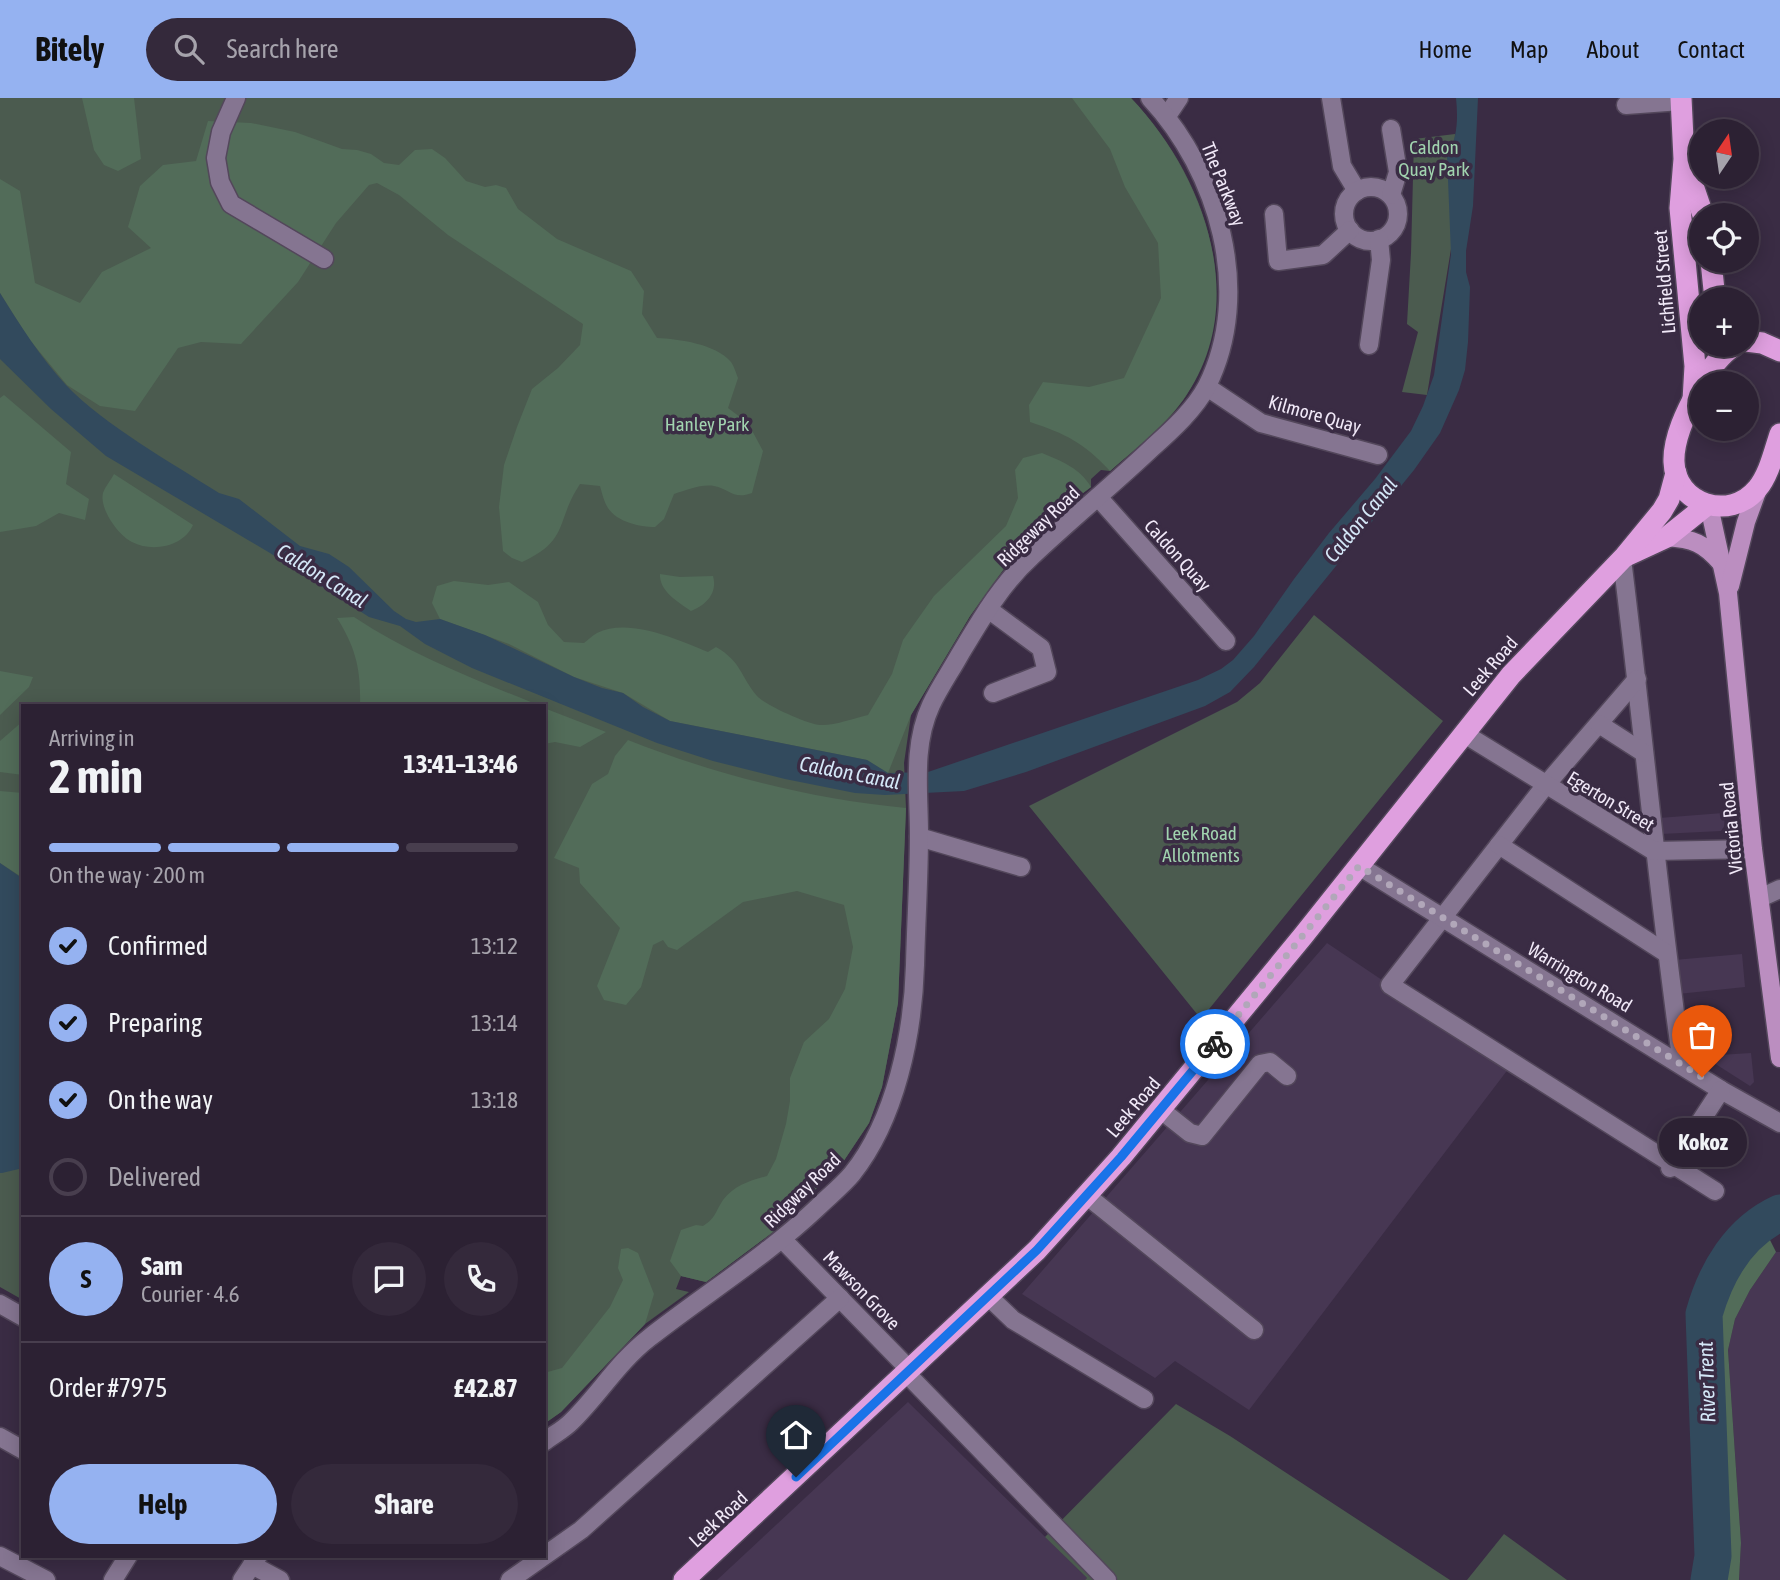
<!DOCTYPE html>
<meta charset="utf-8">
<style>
body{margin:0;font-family:"Asap Condensed",sans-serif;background:#34293b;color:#f1f3f6;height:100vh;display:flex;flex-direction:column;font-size:26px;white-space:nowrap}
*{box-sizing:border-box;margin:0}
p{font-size:23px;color:#a6a3ac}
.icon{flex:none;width:38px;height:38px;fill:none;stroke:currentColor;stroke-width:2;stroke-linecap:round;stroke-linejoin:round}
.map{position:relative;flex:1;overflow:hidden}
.sheet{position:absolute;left:21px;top:606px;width:525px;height:854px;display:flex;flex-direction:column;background:#2c2133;border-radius:0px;box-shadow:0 4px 18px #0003,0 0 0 2px #483e4e}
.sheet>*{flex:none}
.needle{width:46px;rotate:13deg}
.controls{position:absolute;left:1689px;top:21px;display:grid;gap:14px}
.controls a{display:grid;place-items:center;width:70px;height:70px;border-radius:50%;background:#2c2133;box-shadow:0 4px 18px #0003,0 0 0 2px #483e4e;font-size:35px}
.pin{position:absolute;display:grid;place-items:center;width:60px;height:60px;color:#fff;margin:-72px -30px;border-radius:50% 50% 50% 0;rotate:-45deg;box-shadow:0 0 7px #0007}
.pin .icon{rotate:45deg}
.courier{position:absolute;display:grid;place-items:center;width:70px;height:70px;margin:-35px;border:5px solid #1a73e8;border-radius:50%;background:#fff;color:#222;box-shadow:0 2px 9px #0007}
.bubble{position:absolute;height:49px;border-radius:24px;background:#2c2133;box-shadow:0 4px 18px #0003,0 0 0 2px #483e4e;font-size:23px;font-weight:700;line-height:49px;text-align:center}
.summary em{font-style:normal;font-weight:700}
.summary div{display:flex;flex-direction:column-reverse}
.summary{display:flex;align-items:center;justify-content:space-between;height:119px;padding:0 28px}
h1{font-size:46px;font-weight:700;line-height:52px}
.bar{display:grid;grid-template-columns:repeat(4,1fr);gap:10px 7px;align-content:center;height:84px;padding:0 28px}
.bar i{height:9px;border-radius:5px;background:#483e4e}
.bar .selected{background:#95b2f1}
.bar p{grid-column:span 4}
.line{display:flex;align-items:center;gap:18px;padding:0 28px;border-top:2px solid #483e4e}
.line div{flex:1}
.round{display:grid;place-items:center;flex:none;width:74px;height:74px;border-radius:37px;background:#34293b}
ol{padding:0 28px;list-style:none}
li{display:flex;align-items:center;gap:21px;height:77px}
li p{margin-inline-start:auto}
li .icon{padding:7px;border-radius:50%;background:#95b2f1;color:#111;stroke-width:4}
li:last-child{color:#a6a3ac}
li i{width:38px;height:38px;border:4px solid #483e4e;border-radius:50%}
.primary-button{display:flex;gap:14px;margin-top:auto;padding:14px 28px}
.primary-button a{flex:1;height:80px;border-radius:42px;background:#95b2f1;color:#111;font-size:28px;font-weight:700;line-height:80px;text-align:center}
.primary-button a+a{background:#34293b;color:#f1f3f6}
header{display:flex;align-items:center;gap:42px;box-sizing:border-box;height:98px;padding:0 35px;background:#95b2f1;color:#111}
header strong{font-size:33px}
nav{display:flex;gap:38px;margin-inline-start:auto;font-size:24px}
.search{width:490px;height:63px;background:#34293b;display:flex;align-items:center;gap:18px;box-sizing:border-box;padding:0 24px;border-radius:38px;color:#a6a3ac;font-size:26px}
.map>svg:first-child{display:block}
.built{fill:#473753}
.green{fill:#4b5b4f}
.forest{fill:#526c59}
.water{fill:#324a5d}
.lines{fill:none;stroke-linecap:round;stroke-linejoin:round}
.river{stroke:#324a5d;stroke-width:37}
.minor-casing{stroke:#53475b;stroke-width:21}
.major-casing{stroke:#53475b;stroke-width:21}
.highway-casing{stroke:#53475b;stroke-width:24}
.minor{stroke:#857591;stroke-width:18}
.major{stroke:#bb8ec0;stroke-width:18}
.highway{stroke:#df9fdf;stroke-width:21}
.done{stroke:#b1a7b9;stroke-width:7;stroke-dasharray:0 12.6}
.route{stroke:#1a73e8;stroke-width:9}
.labels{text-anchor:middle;stroke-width:7;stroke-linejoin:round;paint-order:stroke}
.park-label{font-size:19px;fill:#a1d4af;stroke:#3a2c44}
.street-label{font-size:19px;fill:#f1e9f8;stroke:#3a2c44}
.water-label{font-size:21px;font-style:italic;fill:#d4e7f7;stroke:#3a2c44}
</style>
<header>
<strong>Bitely</strong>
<div class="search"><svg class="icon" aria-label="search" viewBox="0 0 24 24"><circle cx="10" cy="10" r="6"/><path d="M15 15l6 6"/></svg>Search here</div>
<nav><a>Home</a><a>Map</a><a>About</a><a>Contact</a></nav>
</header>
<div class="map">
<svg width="1780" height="1482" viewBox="0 0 1780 1482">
<rect width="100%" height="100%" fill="#3a2c44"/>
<g class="built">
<path d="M1723,715L1725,727L1721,733L1661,736L1659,720Z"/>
<path d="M1327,845L1385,884L1381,891L1509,970L1249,1312L1175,1263L1155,1280L1022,1196Z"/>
<path d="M1742,856L1745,889L1678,896L1674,862Z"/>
<path d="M1751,955L1754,984L1750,988L1703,958Z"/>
<path d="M1776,1154H1780V1482H1739L1741,1445L1728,1252L1735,1221L1750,1192Z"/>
<path d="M908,1304L1087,1480L1085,1482H717Z"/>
</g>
<g class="green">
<path d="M0,0H1131C1206,79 1248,199 1186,298C1167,327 1136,350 1110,373L1101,372L1091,381V389L1050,420L1014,457L970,518L911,617L904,665L906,710L898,905L882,989L869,1025L843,1064L773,1134L706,1184L681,1178L676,1191L689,1194L645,1226L561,1314L544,1326V607H23V1202L0,1189Z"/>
<path d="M1455,36L1451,151L1427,297L1402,294L1418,234L1407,226L1411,155L1414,41Z"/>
<path d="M1314,517L1443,623L1201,921L1029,708L1237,604L1260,585Z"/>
<path d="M1176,1306L1230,1338L1450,1482H1085L1087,1480L1045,1439Z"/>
<path d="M1504,1436L1567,1482H1467Z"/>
</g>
<g class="forest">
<path d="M82,0H134L141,61L118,73L104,67L94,52Z"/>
<path d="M1072,0H1131C1205,78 1252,207 1183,302C1163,329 1135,351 1110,373C1083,344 1066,336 1030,324L1029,307L1043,284L1089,289L1124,280L1161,200L1158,145L1125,89L1110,51Z"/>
<path d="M208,23L251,25L295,34L342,51L357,52L371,56L384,65L399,67L415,52L432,51L445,60L466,83L485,89L496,87L506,90L518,111L557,141L631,173L644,193L642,216L657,240C679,241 716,246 731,264C734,268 736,275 738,280L728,310L748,325L763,353L752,395C733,402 730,391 714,388C701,386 687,392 674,396L664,421L655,429C640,429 617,424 608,410C604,404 602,395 600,388L580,386C555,424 570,442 522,464L512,460L503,453L499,409L504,367L517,329L532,291L558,270L580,247L583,226L448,137L399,97L377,85L369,87L336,125L298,184L241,246L201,244L178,250L135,313L100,308L67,287L29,241L0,195V81L20,93L35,185L80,205L102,174L151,150L128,129L140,88L163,67L196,63Z"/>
<path d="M4,297L71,354L66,386L89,401L85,422L59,415L36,428L0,434V300Z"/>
<path d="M1042,355C1061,363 1080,370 1091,389L1050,420L1014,457L992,487L970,518L911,617L888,675L867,662L670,623L623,595L574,579L509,546L440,521L432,505L437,488L454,483L488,487L509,484L538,504L548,527L564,544L584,545C588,542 593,537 597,535C629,519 678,542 708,554L716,549C742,564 740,578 757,598C765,607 808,626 820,627C833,628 855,620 868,617L892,576L903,542L934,498L1006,428L1018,400L1015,372L1023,360Z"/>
<path d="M114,376L193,427C184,448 153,455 132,444C119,438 99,411 103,395C105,389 111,382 114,376Z"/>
<path d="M660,476L680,479L713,478C718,495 706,507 691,513C678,504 659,493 660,476Z"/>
<path d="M354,519C411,557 474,581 538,607H360C361,572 356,550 337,520Z"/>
<path d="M0,573L33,579L29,589L0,617Z"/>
<path d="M544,610L606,634L580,649L555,644L544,646Z"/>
<path d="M23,623V677L0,674V643Z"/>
<path d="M628,642C717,677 811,701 906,710L898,905L882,989L869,1025L843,1064L773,1134L706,1184L681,1178L670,1163L681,1132L696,1127L703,1128C716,1120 715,1114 723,1102C735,1087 749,1083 767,1078L776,1061L786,1026L790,1003V980L804,944L829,921L845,891L853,849L844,807L797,793L743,804L677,852L668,849L663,842L653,847L641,889L626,907L604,902L597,888L620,830L580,785L579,770L554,760L592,686L608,676L615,658Z"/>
<path d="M0,693L23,695V774L20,778L0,765Z"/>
<path d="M1766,1134L1776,1154L1750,1192L1735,1221L1728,1252L1741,1445L1739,1482H1719L1721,1452L1713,1294L1719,1199L1732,1173L1748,1151L1756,1148Z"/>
<path d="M628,1150L638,1155L654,1196L645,1226L561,1314L544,1326V1275L562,1270L610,1209L623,1182L618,1170L621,1151Z"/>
</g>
<g class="water">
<path d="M1456,0H1478L1473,108L1466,153V174L1470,189L1468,244L1465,272L1459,292L1440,335L1414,372L1254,569L1230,594L1205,608L1026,674L964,693L885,697L855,695L785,681L713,663L657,645L472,570L425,546L400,528L369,519L270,455L106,358L51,311L0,261V195C20,227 40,259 66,287C104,327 172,365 219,395L239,401L300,448L329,456L349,469L394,513L406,521L416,524L440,521L485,537L574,579L602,590L623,595L643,609L670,623L867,662L888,675L928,674L1198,582L1221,571L1233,562L1254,538L1294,481L1329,435L1375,381L1411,333L1423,308L1434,277L1451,156L1447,57C1458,40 1458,19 1456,0Z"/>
<path d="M0,765L19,778L23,774V1070L2,1075H0Z"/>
<path d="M1780,1106V1128L1768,1131L1764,1141L1748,1151L1732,1173L1719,1199L1697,1214C1708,1169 1735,1124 1780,1106Z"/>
</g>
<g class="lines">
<path class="river" d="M1709,1482L1713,1458L1704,1216C1716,1174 1739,1134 1780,1115"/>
<defs>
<g id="minor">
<path d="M236,0L221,34L216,60L220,84L231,106L324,161"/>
<path d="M1331,0L1342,68L1357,93"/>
<path d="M1626,7L1681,3"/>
<path d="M1167,18L1179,0"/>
<circle cx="1371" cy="116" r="27"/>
<path d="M1391,97L1398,74L1391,31"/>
<path d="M1274,116L1278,163L1323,157L1350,132"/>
<path d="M1369,247L1381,162L1379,141"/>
<path d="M1207,289L1261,325L1378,357"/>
<path d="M1098,399L1226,543"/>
<path d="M1622,461C1643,629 1658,798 1682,966"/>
<path d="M988,511L1041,550L1047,574L993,595"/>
<path d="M1637,581L1545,688L1390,887L1715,1093"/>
<path d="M1599,626L1644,655"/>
<path d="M1463,635L1654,753L1753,751"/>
<path d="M919,739L1021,769"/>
<path d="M1499,747L1666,855"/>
<path d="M1359,768L1721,992L1780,1025"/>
<path d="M1760,800L1780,791"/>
<path d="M1161,1012L1190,1035L1202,1038L1260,966L1270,964L1287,978"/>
<path d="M1670,1070L1721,992"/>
<path d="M1086,1097L1254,1232"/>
<path d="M783,1142L910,1272V1279L1107,1482"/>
<path d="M988,1198L1013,1222L1144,1301"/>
<path d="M0,1206L23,1219"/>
<path d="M0,1339L23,1352"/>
<path d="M544,1344C553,1337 563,1332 571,1324C598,1298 618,1264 649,1240C705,1196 765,1159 817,1110C828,1099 842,1088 852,1076C896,1021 913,936 915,867C916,824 919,780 919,736C919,693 912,648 931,607C939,590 950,574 959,558C980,523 1001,486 1031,459C1071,421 1113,387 1153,349C1172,332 1195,311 1207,288C1254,194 1218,73 1150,0"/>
<path d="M0,1458L46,1482"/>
<path d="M252,1467L280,1482"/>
<path d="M113,1482L128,1458"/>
<path d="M242,1482L258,1458"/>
<path d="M510,1482L581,1432L840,1200"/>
</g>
<g id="major">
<path d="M1709,408L1728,495L1753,751L1780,960"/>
<path d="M1667,439C1693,441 1704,445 1721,465"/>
<path d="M1730,488L1746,424L1758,391"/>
</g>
<g id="highway">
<path d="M1681,0L1684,61L1680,110L1695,268L1693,302"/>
<path d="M1686,67L1703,117"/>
<path d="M1711,163L1714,192L1718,201"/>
<path d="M1746,243L1762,245L1780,253"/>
<path d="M1702,285C1711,270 1720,257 1735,247"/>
<path d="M1698,292C1687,312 1673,340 1674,364C1675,406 1730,424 1757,391C1769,377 1774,354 1780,336"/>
<path d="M1626,458L1667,439L1707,407"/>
<path d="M684,1482L988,1198L1037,1152L1121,1059L1303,838L1511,577L1625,458L1662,413L1669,401L1676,375"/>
</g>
</defs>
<use href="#minor" class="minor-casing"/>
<use href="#major" class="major-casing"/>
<use href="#highway" class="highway-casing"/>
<use href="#minor" class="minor"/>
<use href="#major" class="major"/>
<use href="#highway" class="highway"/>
</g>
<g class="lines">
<path class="done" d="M1215,946L1359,768L1702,979"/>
<path class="route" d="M796,1379L1037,1152L1121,1059L1215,946"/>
</g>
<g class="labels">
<g class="park-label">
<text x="1434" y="56">Caldon<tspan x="1434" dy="22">Quay Park</tspan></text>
<text x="707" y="333">Hanley Park</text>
<text x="1201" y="742">Leek Road<tspan x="1201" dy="22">Allotments</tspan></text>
</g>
<g class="street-label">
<text transform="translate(1224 86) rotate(68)" y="7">The Parkway</text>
<text transform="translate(1664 184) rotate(-95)" y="7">Lichfield Street</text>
<text transform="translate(1315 316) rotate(16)" y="7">Kilmore Quay</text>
<text transform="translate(1038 428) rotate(-44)" y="7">Ridgeway Road</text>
<text transform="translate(1178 457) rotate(48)" y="7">Caldon Quay</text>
<text transform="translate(1490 568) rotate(-49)" y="7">Leek Road</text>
<text transform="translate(1611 703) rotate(31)" y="7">Egerton Street</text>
<text transform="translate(1731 730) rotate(-96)" y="7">Victoria Road</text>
<text transform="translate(1580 879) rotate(31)" y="7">Warrington Road</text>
<text transform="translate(1133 1009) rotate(-50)" y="7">Leek Road</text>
<text transform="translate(802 1092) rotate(-44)" y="7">Ridgway Road</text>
<text transform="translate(862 1192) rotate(46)" y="7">Mawson Grove</text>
<text transform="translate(718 1421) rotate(-43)" y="7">Leek Road</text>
</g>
<g class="water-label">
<text transform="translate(1361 422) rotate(-51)" y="7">Caldon Canal</text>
<text transform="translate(322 478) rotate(32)" y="7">Caldon Canal</text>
<text transform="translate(850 675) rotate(11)" y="7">Caldon Canal</text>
<text transform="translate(1707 1284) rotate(-92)" y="7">River Trent</text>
</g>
</g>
</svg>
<div class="controls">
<a><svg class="needle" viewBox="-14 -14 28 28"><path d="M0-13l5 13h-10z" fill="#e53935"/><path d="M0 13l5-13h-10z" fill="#a6a3ac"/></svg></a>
<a><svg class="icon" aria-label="locate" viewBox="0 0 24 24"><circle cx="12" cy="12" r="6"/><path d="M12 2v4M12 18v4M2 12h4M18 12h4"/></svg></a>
<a>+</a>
<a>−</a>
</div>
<div class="pin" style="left:1702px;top:979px;background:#ea580c"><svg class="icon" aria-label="bag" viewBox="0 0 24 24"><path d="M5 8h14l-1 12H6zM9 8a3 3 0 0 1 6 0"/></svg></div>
<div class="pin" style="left:796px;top:1379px;background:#1f2937"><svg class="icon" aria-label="home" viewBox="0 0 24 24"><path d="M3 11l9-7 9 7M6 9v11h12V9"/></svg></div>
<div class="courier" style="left:1215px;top:946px"><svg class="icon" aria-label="bike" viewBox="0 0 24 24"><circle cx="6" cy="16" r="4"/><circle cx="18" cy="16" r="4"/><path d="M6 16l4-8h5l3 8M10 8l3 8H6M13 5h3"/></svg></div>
<div class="bubble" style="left:1659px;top:1020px;width:88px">Kokoz</div>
<section class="sheet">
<div class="summary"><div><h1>2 min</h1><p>Arriving in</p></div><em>13:41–13:46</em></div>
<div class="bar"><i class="selected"></i><i class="selected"></i><i class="selected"></i><i></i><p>On the way · 200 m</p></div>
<ol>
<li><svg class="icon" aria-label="check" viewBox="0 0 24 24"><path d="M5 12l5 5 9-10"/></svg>Confirmed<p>13:12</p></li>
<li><svg class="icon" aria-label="check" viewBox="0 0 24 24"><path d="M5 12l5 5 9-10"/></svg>Preparing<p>13:14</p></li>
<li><svg class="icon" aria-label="check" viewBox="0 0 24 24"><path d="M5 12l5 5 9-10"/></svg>On the way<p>13:18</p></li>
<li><i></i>Delivered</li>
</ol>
<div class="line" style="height:126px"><b class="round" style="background:#95b2f1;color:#111">S</b><div><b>Sam</b><p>Courier · 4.6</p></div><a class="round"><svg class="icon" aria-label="chat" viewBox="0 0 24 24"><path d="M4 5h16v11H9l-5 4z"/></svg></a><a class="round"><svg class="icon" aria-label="phone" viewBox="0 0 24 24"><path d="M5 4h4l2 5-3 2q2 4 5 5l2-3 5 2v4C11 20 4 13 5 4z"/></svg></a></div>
<div class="line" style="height:91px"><div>Order #7975</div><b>£42.87</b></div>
<div class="primary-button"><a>Help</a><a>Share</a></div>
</section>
</div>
